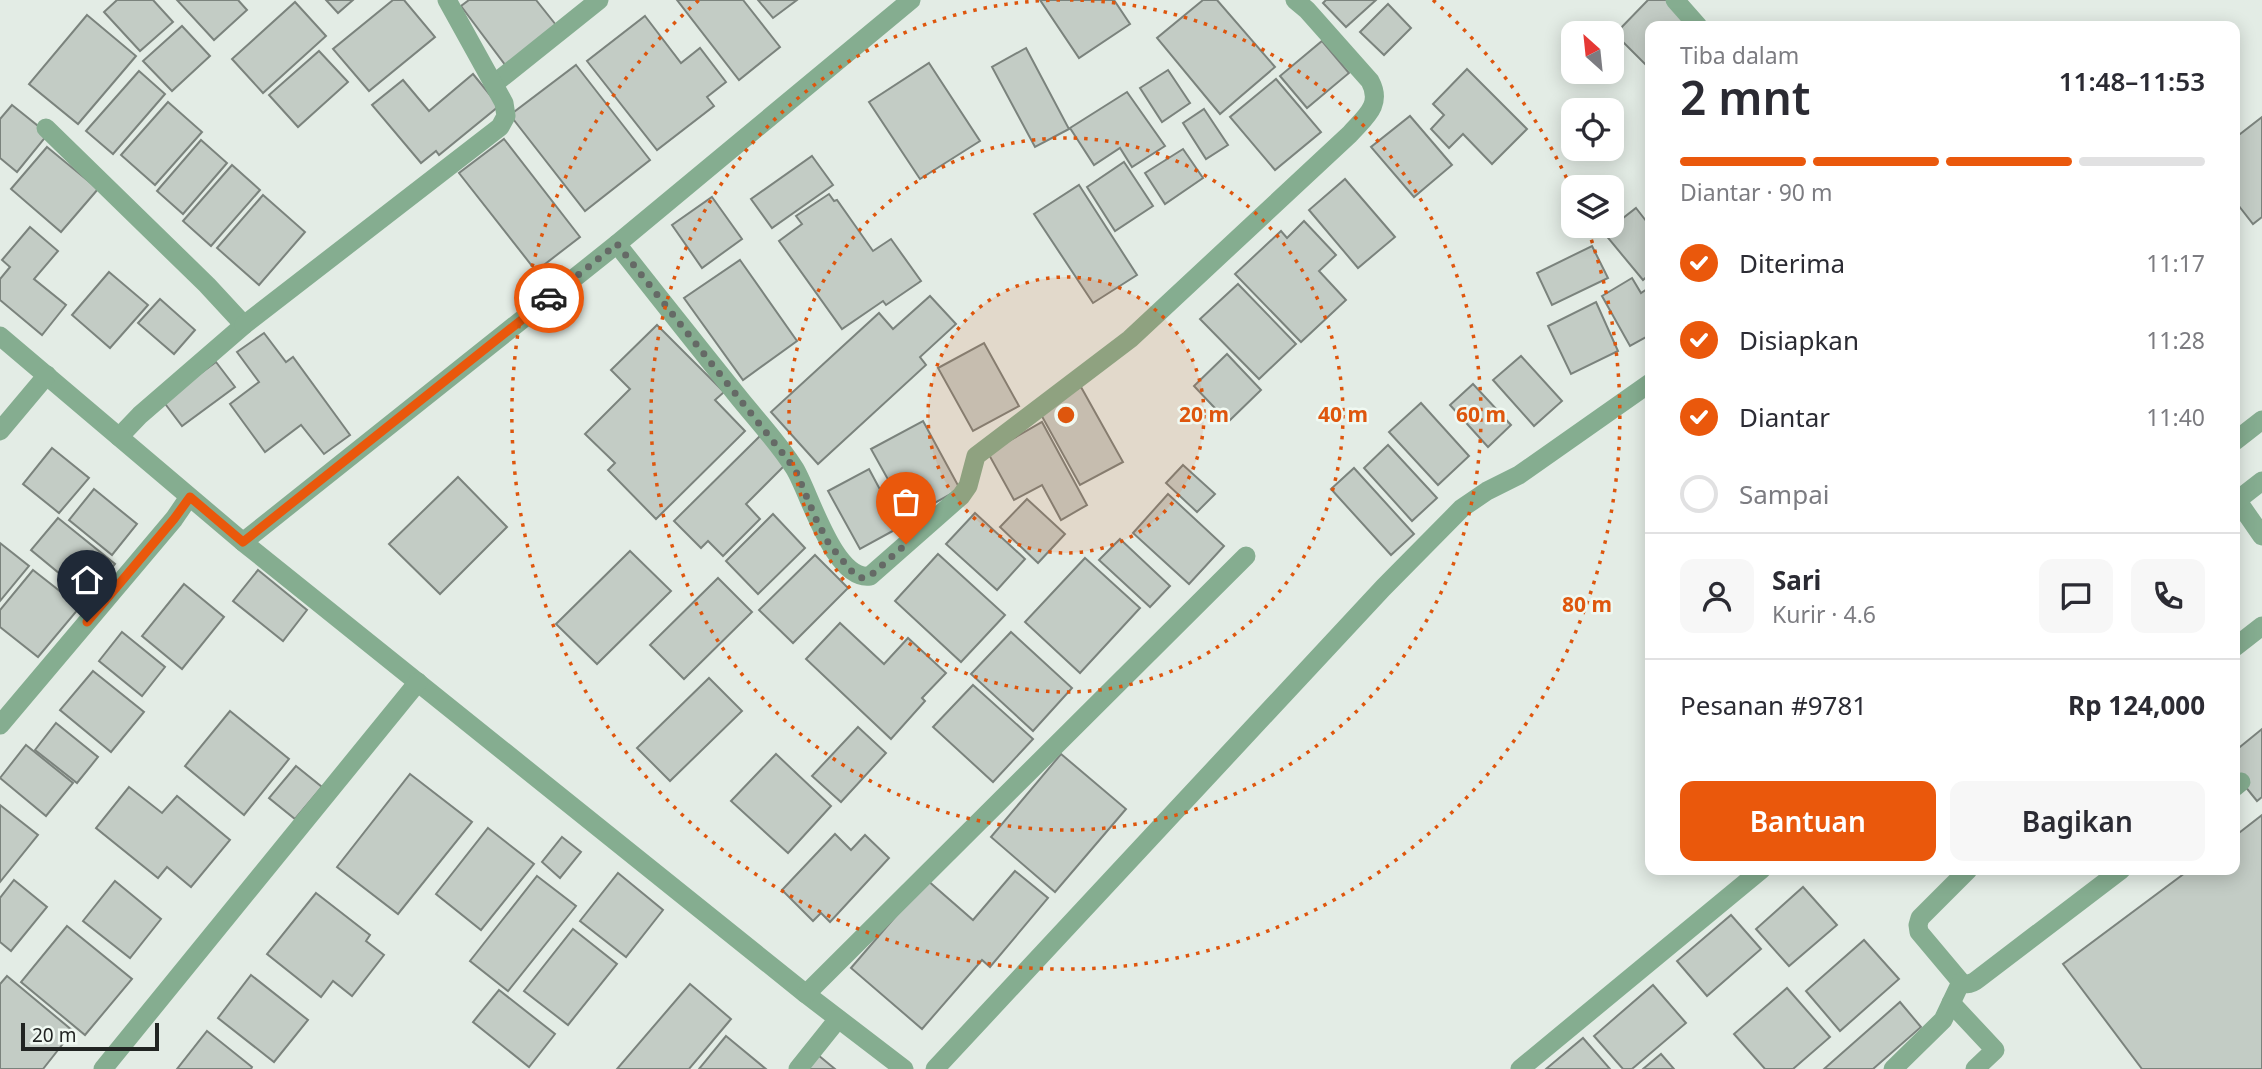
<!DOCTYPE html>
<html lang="id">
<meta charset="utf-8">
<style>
body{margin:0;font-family:"Noto Sans",sans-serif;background:#f7f7f7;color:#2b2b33;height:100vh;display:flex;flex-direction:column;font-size:26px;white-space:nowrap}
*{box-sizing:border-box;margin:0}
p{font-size:23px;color:#7c7c81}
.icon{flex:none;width:38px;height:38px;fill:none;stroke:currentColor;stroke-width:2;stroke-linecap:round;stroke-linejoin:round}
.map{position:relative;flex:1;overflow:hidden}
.drawer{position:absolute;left:1645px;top:21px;width:595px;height:854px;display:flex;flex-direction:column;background:#fff;border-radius:14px;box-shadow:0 4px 18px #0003}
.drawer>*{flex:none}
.needle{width:46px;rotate:333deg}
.buttons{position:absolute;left:1561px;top:21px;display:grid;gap:14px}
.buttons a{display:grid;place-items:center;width:63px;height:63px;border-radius:14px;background:#fff;box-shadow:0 4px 18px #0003;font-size:35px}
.scale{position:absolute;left:21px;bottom:18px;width:138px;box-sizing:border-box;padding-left:7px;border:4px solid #212422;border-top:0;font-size:19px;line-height:24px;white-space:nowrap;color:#212422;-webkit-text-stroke:5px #f0f9f2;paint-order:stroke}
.pin{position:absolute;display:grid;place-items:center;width:60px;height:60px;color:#fff;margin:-72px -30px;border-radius:50% 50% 50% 0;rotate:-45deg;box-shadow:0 0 7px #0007}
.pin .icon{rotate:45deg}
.courier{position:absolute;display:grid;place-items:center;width:70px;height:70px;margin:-35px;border:5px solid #ea580c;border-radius:50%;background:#fff;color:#222;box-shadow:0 2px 9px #0007}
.summary em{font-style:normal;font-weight:600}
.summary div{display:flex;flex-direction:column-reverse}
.summary{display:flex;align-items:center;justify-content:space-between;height:119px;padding:0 35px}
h1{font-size:46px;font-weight:600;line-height:52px}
.bar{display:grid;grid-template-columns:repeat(4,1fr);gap:10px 7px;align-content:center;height:84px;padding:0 35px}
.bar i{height:9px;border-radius:5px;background:#e1e1e2}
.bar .current{background:#ea580c}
.bar p{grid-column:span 4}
.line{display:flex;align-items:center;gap:18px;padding:0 35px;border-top:2px solid #e1e1e2}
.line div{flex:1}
.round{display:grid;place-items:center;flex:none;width:74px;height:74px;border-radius:14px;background:#f7f7f7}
ol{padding:0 35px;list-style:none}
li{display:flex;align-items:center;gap:21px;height:77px}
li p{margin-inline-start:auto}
li .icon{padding:7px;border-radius:50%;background:#ea580c;color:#fff;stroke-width:4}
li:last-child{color:#7c7c81}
li i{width:38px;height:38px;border:4px solid #e1e1e2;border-radius:50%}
.button{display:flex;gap:14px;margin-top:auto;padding:14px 35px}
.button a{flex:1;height:80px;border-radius:14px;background:#ea580c;color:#fff;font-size:28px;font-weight:600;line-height:80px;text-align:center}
.button a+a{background:#f7f7f7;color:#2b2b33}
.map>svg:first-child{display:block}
.building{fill:#c3ccc5;stroke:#7b837d;stroke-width:2}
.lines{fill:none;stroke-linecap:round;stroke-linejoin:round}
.service{stroke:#85ad90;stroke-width:19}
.minor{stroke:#85ad90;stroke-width:19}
.done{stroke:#656a66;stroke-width:7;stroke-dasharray:0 12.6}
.route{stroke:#ea580c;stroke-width:9}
.ring{fill:none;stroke:#de560d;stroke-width:3.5;stroke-dasharray:3.5 7}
.centre{fill:#de560d;stroke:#f0f9f2;stroke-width:3.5}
.ring-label{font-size:21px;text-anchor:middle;font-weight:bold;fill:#de560d;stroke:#f0f9f2;stroke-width:5;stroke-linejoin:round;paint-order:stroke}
</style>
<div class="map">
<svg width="2262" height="1069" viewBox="0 0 2262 1069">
<rect width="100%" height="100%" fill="#e3ece5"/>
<g class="building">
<path d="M117,0H153L173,22L140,51L104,12Z"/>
<path d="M177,0H238L247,10L214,40Z"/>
<path d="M326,0H353L338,13Z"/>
<path d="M393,0H404L435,37L369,91L333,49Z"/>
<path d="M469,0H536L560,30L509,70L461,6Z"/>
<path d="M677,0H743L780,47L739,80Z"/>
<path d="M758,0H797L773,18Z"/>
<path d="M1040,0H1114L1130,24L1079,58Z"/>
<path d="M1203,0H1217L1275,67L1220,114L1157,38Z"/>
<path d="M1326,0H1376L1346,27L1323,3Z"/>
<path d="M1648,0H1671L1688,26H1650V64L1648,67L1615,34Z"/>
<path d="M295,2L326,36L263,93L232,59Z"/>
<path d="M1388,4L1411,28L1384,55L1360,32Z"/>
<path d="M87,15L136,56L78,124L29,84Z"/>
<path d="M645,16L681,63L700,48L726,82L707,97L714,106L657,150L587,61Z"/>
<path d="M182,26L210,56L172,91L143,61Z"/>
<path d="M1322,41L1349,73L1307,108L1280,76Z"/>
<path d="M1026,48L1069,129L1035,147L992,67Z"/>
<path d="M319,51L348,82L298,127L269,95Z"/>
<path d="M929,63L980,141L920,179L869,102Z"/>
<path d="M576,65L650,160L585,211L510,115Z"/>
<path d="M1467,69L1527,129L1492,164L1463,134L1449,148L1431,129L1444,115L1433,104Z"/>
<path d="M1168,70L1190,103L1162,122L1140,88Z"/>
<path d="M139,71L165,94L113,154L86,131Z"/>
<path d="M473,74L499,106L439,155L436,151L421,163L372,105L403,80L429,111Z"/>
<path d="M1276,79L1321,132L1275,170L1230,117Z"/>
<path d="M1127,92L1165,146L1132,167L1120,148L1094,165L1070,128Z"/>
<path d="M168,102L202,132L155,185L121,155Z"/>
<path d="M12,105L48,134L17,172L0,158V119Z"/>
<path d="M1204,109L1228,145L1206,159L1183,123Z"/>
<path d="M1410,116L1452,165L1414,197L1371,147Z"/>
<path d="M2262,117V217L2253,224L2235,201V138Z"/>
<path d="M504,139L580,237L536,271L459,173Z"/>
<path d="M201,140L227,163L183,214L157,191Z"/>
<path d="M47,147L98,189L61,232L11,189Z"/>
<path d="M1183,149L1203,178L1165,204L1145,173Z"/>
<path d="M812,156L833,185L772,228L751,199Z"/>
<path d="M1124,162L1153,206L1115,231L1087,187Z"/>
<path d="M232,165L260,190L211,246L183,221Z"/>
<path d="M1345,179L1395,237L1358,268L1309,210Z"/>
<path d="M1079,185L1137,275L1093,303L1034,214Z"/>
<path d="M829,194L834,201L837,200L873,251L891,239L921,281L886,305L883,301L842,329L779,241L802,224L796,216Z"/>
<path d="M263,195L305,232L259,285L217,248Z"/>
<path d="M712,197L742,239L702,268L672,225Z"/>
<path d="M1636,208L1650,226V274L1643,280L1604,233Z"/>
<path d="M1304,221L1336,255L1319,271L1346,300L1301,342L1235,274L1281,231L1287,238Z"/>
<path d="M30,227L58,251L34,279L66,305L42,335L0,300V279L10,267L2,260Z"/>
<path d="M1592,246L1608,278L1552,305L1537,273Z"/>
<path d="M740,260L797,341L743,380L684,298Z"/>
<path d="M109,272L148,305L110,348L72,315Z"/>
<path d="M1632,278L1641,293L1650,287V335L1630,346L1602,296Z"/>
<path d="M1238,284L1296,344L1259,379L1200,319Z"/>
<path d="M930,296L956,324L920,357L926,365L818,464L771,412L879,313L893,329Z"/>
<path d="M160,299L195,330L174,354L138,323Z"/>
<path d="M1596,302L1618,351L1571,374L1548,326Z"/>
<path d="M657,325L724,392L715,400L745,431L656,519L608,470L615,463L585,434L630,389L611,370Z"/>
<path d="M264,333L286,362L293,357L350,435L324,454L301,425L265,452L230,404L259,382L237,352Z"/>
<path d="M984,343L1019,406L973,431L938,368Z"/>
<path d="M1227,354L1261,390L1228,422L1194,386Z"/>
<path d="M1521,356L1562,401L1534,426L1493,380Z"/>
<path d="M216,362L235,387L182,426L163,401Z"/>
<path d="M1473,384L1511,425L1488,447L1450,405Z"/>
<path d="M1081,387L1123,462L1080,485L1039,411Z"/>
<path d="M1421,403L1469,456L1438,485L1389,432Z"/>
<path d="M923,421L960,489L909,517L871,449Z"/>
<path d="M1042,422L1087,505L1061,520L1042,485L1014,500L988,453Z"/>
<path d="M760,436L787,463L746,504L760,519L723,556L708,541L701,548L674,521Z"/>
<path d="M1388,445L1437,498L1412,521L1364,468Z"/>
<path d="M52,448L89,478L59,513L23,484Z"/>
<path d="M1183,465L1215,494L1197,512L1166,483Z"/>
<path d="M1354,468L1414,534L1391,555L1331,489Z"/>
<path d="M869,469L900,527L860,549L828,491Z"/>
<path d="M458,477L507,527L440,594L389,544Z"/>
<path d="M94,489L137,524L112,555L69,520Z"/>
<path d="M1168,494L1224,546L1189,584L1133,533Z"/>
<path d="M1027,499L1065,534L1038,563L1000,527Z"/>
<path d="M975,513L1025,559L997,590L946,544Z"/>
<path d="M773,514L805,548L758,594L726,561Z"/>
<path d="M58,518L115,564L88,597L31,550Z"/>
<path d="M1120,539L1170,586L1150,607L1099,560Z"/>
<path d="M0,543L29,566L0,601Z"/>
<path d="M630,551L671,591L597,664L556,624Z"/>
<path d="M938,554L1005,615L961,662L895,601Z"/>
<path d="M815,555L848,588L793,643L759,610Z"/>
<path d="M1085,558L1140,608L1080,673L1025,622Z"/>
<path d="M33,570L80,607L38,657L0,627V610Z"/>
<path d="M258,570L307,610L283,641L233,601Z"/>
<path d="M718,578L752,612L684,679L650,645Z"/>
<path d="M184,584L224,617L182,669L142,636Z"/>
<path d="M840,623L884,664L908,638L946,673L922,698L925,701L891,739L806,659Z"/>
<path d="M122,632L165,667L142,696L99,661Z"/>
<path d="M1011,632L1072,688L1033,731L971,674Z"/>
<path d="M93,671L144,712L111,752L60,710Z"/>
<path d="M709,678L742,711L670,781L637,748Z"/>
<path d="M973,685L1033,739L993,782L933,727Z"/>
<path d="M230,711L289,759L244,815L185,766Z"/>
<path d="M56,723L98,757L77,783L35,750Z"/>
<path d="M858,727L886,753L841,802L812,776Z"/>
<path d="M2262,729V797L2257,801L2235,774V751Z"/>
<path d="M26,745L73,783L46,816L0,778Z"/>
<path d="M776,754L831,806L788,853L731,801Z"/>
<path d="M1061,754L1126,809L1055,892L991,837Z"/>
<path d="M296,766L322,787L295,819L269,798Z"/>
<path d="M410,774L472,822L398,914L337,867Z"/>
<path d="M129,787L162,813L177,796L230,840L191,887L167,867L158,878L96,828Z"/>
<path d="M0,805L38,835L0,882Z"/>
<path d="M2262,815V1069H2142L2063,964L2189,870H2235V836Z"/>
<path d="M488,828L534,864L481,930L436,894Z"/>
<path d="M835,834L851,850L865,835L889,858L830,922L821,913L813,921L782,890Z"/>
<path d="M562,837L581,852L560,878L542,862Z"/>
<path d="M1015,871L1048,898L990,967L982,960L922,1029L851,968L927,880L973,920Z"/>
<path d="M618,873L663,910L626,957L580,921Z"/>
<path d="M537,876L576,906L508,991L470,961Z"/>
<path d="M14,880L47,907L11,951L0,942V898Z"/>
<path d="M115,881L161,919L130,958L83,921Z"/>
<path d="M1803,887L1837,925L1789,966L1756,929Z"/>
<path d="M316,893L370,935L366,941L384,955L352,996L333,981L321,997L267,954Z"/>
<path d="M1731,915L1761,949L1707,996L1677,961Z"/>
<path d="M67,926L132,979L85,1035L21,982Z"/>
<path d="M573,929L617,964L568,1025L524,991Z"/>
<path d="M1864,940L1899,979L1840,1031L1806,991Z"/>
<path d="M251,975L308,1020L274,1062L218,1018Z"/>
<path d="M7,976L73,1031L43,1069H0V984Z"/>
<path d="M690,984L731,1019L689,1069H617Z"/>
<path d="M1653,985L1686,1023L1632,1069H1623L1594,1036Z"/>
<path d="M1787,988L1830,1037L1793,1069H1765L1734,1034Z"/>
<path d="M499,990L555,1034L529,1067L473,1022Z"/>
<path d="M1900,1002L1921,1027L1873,1069H1824Z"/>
<path d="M207,1031L252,1067L251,1069H177Z"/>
<path d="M726,1036L766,1069H699Z"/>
<path d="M1583,1038L1610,1069H1546Z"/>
<path d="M1661,1054L1674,1069H1643Z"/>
<path d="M818,1055L835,1069H806Z"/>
</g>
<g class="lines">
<g class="service">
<path d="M2237,500L2262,536"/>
<path d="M2235,502L2262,481"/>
<path d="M2235,647L2262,626"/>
<path d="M2235,787L2241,782"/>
<path d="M1968,870L1920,918L1918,925L1919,932L1961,982C1967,985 1972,984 1978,979L2121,870"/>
<path d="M1951,1003L1995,1050L1975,1069"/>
<path d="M1893,1069L1943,1020L1961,982"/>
</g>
<g class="minor">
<path d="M1675,0L1698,26"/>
<path d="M494,84L599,0"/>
<path d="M46,128L207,285L244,325L140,415L119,437"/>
<path d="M617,244C656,294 696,344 736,394C755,418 779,443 795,469C810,494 834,581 870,576L961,496L968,486L976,456L1130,339L1350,134C1365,117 1383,105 1370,81L1307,10L1295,0"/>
<path d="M244,325L500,127L506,116L504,103L447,0"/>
<path d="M0,336L243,542L806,994L904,1069"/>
<path d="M0,431L47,375"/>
<path d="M2235,441L2262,420"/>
<path d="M243,542L617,244L911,0"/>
<path d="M0,725L174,519L189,497"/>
<path d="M806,994L1246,556"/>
<path d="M103,1069L418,682"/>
<path d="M798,1069L838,1019"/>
<path d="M935,1069L1383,588L1462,508L1487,491L1519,475L1650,383"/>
<path d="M1520,1069L1761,870"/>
</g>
</g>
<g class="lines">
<path class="done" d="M549,298L617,244L795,469L816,519L829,544L854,574L861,578L870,576L906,544"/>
<path class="route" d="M87,622L174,519L190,497L243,542L549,298"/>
</g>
<circle cx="1066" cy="415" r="138" fill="#de560d" fill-opacity=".12"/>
<g class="ring">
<circle cx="1066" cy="415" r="138"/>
<circle cx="1066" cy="415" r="277"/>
<path d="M1070 0A415 415 0 1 1 1062 0"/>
<path d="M1433 0A554 554 0 0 1 1572 190M1588 230A554 554 0 1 1 699 0"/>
</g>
<circle cx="1066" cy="415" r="10" class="centre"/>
<g class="ring-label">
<text x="1204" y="422">20 m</text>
<text x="1343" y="422">40 m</text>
<text x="1481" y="422">60 m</text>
<text x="1587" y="612">80 m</text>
</g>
</svg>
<div class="buttons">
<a><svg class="needle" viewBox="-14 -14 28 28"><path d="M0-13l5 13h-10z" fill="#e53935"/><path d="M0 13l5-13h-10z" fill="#7c7c81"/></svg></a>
<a><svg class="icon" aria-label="locate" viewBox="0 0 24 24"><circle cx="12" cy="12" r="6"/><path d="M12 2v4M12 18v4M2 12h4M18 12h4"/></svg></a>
<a><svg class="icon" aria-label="layers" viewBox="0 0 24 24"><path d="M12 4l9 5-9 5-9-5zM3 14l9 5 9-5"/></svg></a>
</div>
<div class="scale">20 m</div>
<div class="pin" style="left:906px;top:544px;background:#ea580c"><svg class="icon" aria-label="bag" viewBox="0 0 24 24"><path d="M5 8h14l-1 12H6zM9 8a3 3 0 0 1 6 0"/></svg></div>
<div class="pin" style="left:87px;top:622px;background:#1f2937"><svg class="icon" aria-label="home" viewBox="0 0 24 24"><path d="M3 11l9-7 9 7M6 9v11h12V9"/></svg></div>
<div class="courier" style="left:549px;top:298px"><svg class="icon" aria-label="car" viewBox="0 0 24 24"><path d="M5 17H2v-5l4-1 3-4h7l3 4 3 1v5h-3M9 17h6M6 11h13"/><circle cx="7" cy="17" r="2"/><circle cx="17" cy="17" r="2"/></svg></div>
<section class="drawer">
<div class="summary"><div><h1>2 mnt</h1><p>Tiba dalam</p></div><em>11:48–11:53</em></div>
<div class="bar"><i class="current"></i><i class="current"></i><i class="current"></i><i></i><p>Diantar · 90 m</p></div>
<ol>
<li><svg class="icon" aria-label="check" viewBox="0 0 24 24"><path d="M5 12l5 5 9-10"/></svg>Diterima<p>11:17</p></li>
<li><svg class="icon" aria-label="check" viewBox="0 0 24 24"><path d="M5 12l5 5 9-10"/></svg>Disiapkan<p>11:28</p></li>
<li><svg class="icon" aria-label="check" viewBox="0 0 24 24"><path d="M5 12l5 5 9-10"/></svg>Diantar<p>11:40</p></li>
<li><i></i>Sampai</li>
</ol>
<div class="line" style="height:126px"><a class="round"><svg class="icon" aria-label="person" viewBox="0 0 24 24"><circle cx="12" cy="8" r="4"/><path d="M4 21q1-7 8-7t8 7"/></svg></a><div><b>Sari</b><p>Kurir · 4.6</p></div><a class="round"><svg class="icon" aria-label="chat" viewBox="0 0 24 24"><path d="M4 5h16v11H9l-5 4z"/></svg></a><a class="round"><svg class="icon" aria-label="phone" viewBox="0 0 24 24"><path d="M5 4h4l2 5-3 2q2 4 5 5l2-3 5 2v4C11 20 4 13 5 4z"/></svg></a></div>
<div class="line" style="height:91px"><div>Pesanan #9781</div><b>Rp 124,000</b></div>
<div class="button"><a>Bantuan</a><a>Bagikan</a></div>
</section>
</div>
